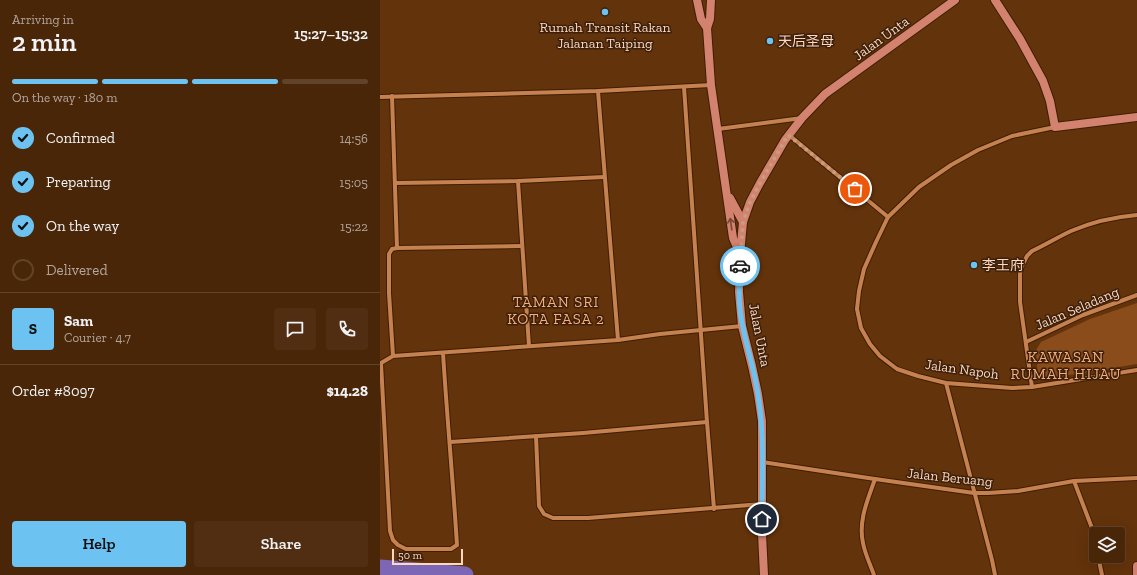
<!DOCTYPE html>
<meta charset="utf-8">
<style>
body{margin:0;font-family:"Zilla Slab","Noto Sans SC",serif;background:#512e12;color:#f1f3f6;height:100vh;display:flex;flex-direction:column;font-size:15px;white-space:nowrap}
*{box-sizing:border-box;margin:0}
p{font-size:13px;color:#b2a59c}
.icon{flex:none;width:22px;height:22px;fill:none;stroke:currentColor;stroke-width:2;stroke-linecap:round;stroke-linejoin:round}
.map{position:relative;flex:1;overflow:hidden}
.panel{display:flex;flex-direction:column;background:#4a2608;width:380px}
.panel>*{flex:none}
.fabs{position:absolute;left:709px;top:527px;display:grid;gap:8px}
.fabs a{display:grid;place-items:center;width:36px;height:36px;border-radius:4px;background:#4a2608;box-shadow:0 4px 16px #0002,0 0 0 1px #614329;font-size:20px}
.scale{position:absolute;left:12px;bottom:10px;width:71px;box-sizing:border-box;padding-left:4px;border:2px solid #fdd7bf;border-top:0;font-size:11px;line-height:14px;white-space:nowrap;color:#fdd7bf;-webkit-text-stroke:3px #3c200b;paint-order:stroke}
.pin{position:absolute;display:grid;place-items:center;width:34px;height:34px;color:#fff;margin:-17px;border:2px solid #fff;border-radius:50%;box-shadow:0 1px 4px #0007}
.courier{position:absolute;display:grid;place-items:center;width:40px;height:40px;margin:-20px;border:3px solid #6cc3f2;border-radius:50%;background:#fff;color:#222;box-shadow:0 1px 5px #0007}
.head em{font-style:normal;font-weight:600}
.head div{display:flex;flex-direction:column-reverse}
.head{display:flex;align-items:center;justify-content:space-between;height:68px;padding:0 12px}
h1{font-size:26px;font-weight:600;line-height:30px}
.bar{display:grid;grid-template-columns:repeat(4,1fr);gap:6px 4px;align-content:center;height:48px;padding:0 12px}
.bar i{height:5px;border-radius:3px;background:#614329}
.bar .active{background:#6cc3f2}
.bar p{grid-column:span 4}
.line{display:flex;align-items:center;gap:10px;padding:0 12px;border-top:1px solid #614329}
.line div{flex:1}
.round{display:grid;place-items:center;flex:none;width:42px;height:42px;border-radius:4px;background:#512e12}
ol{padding:0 12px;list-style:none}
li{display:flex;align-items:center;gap:12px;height:44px}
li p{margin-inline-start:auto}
li .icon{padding:4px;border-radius:50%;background:#6cc3f2;color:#111;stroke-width:4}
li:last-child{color:#b2a59c}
li i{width:22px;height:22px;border:2px solid #614329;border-radius:50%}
.button{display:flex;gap:8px;margin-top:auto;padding:8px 12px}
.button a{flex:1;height:46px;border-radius:4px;background:#6cc3f2;color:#111;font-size:16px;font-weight:600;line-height:46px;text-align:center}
.button a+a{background:#512e12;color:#f1f3f6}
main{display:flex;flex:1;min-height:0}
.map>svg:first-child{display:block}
.green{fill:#8a4c1b}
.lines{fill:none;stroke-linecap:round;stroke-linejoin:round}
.river{stroke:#7c67b5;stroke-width:17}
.street-casing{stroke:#3f1e03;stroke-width:6}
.secondary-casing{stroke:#3f1e03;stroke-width:10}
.street{stroke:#c68151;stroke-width:4}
.secondary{stroke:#d2826e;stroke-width:8}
.oneway{stroke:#784733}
.done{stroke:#c79e80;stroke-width:4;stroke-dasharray:0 7.2}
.route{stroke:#6cc3f2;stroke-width:5}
.poi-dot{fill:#6cc3f2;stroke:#3c200b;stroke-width:1.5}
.labels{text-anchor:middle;stroke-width:3;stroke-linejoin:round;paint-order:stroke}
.poi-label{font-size:14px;fill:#fdd7bf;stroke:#3c200b;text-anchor:start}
.street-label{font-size:14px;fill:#fdd7bf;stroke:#3c200b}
.neighbourhood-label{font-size:15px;letter-spacing:1px;fill:#f6ad7c;stroke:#3c200b}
</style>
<main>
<section class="panel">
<div class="head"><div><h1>2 min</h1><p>Arriving in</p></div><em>15:27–15:32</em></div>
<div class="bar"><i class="active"></i><i class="active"></i><i class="active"></i><i></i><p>On the way · 180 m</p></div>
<ol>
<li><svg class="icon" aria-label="check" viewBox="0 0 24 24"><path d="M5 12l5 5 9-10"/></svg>Confirmed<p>14:56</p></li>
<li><svg class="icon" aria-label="check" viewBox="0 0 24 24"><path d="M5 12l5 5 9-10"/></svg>Preparing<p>15:05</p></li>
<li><svg class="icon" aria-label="check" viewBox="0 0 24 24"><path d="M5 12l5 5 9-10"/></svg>On the way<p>15:22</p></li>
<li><i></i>Delivered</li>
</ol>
<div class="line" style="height:72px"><b class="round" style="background:#6cc3f2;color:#111">S</b><div><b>Sam</b><p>Courier · 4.7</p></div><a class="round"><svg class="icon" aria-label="chat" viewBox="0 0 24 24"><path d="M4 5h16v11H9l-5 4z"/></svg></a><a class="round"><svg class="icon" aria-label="phone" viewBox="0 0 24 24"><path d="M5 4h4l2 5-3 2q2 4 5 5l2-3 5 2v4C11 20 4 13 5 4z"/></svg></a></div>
<div class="line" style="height:52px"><div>Order #8097</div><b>$14.28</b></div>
<div class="button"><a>Help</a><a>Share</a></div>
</section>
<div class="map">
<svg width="757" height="575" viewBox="0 0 757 575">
<rect width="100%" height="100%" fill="#63330b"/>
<path class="green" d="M757,303V364L658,380L656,350L661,342L710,319Z"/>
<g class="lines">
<path class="river" d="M0,568L85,575"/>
<defs>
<g id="street">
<path d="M304,87L327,422L334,509"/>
<path d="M218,91L238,340"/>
<path d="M12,96L17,248L12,249L9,254V293L13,356"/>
<path d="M0,97L218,91L331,85"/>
<path d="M675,127L632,136L598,150L571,165L539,187L508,217L496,242L484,269L479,291L477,309L481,328L490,344L500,356L517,369L538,376L566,383L632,388L652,387L757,370"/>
<path d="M338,129L422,118"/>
<path d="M409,135L508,217"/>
<path d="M138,181L149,346"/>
<path d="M15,183L138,181L224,177"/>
<path d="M17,248L142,246"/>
<path d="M646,342L703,315L757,295"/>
<path d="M63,353C67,417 73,481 77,545L71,549H26L18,545L13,540L10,531L1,363L13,356L238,340L280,334L362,326"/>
<path d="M566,383L612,560L615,575"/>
<path d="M652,387L640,302V274L641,268L647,256L652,251C665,245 678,237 691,231C712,222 734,217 757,215"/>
<path d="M156,436L159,506L164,514L173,518H208L382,504"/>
<path d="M70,442L203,433L327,422"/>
<path d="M382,462L495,479L594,493H608L638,491L694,481L757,478"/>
<path d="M694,481L715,536L716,543"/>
<path d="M718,556L722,575"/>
<path d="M494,575C490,564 485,554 483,543C478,521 488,499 495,479"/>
</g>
<g id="secondary">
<path d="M317,0L321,19L327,28"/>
<path d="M331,0L330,19L327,28L331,85L353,238L360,254"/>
<path d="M615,0L640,39L663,81L670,101L675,127L757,117"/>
<path d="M350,198L363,222"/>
<path d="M384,575L382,534V421L378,394L372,366L362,326L359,292L360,255L363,222L370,202L380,183L405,140L422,118L445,94L575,0"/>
<path d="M757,575V566"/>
</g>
</defs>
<use href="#street" class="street-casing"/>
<use href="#secondary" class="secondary-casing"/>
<use href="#street" class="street"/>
<use href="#secondary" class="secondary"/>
</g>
<defs><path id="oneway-shaft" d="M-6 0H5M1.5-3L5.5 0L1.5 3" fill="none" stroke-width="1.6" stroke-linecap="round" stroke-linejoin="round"/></defs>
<use class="oneway" href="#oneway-shaft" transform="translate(351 224) rotate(-98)"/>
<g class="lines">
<path class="done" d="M360,266L363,222L370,202L380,183L408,135L475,189"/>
<path class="route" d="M360,266C359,286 358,307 363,327C367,349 375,372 378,395C385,435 382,478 382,519"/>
</g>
<g class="poi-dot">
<circle cx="225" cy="12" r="4"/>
<circle cx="390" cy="41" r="4"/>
<circle cx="594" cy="265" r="4"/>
</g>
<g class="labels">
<g class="poi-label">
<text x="225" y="32" text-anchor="middle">Rumah Transit Rakan<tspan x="225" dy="16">Jalanan Taiping</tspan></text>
<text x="398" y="46">天后圣母</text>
<text x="602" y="270">李王府</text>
</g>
<g class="street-label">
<text transform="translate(501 38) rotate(-36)" y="5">Jalan Unta</text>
<text transform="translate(697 308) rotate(-23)" y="5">Jalan Seladang</text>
<text transform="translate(380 335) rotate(79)" y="5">Jalan Unta</text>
<text transform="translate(582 369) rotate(8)" y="5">Jalan Napoh</text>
<text transform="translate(570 477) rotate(6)" y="5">Jalan Beruang</text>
</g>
<g class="neighbourhood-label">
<text x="176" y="307">TAMAN SRI<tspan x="176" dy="17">KOTA FASA 2</tspan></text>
<text x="686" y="362">KAWASAN<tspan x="686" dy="17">RUMAH HIJAU</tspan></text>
</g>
</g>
</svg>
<div class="fabs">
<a><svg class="icon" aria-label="layers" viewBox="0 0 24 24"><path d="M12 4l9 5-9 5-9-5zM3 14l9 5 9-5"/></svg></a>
</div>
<div class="scale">50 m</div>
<div class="pin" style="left:475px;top:189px;background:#ea580c"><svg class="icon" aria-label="bag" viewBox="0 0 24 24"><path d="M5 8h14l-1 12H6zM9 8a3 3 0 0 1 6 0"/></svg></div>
<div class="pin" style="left:382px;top:519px;background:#1f2937"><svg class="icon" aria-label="home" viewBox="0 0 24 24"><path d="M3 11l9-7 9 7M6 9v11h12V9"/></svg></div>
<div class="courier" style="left:360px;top:266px"><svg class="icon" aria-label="car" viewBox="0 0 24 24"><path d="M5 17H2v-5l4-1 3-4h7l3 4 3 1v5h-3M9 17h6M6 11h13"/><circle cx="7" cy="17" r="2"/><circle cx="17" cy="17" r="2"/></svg></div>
</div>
</main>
